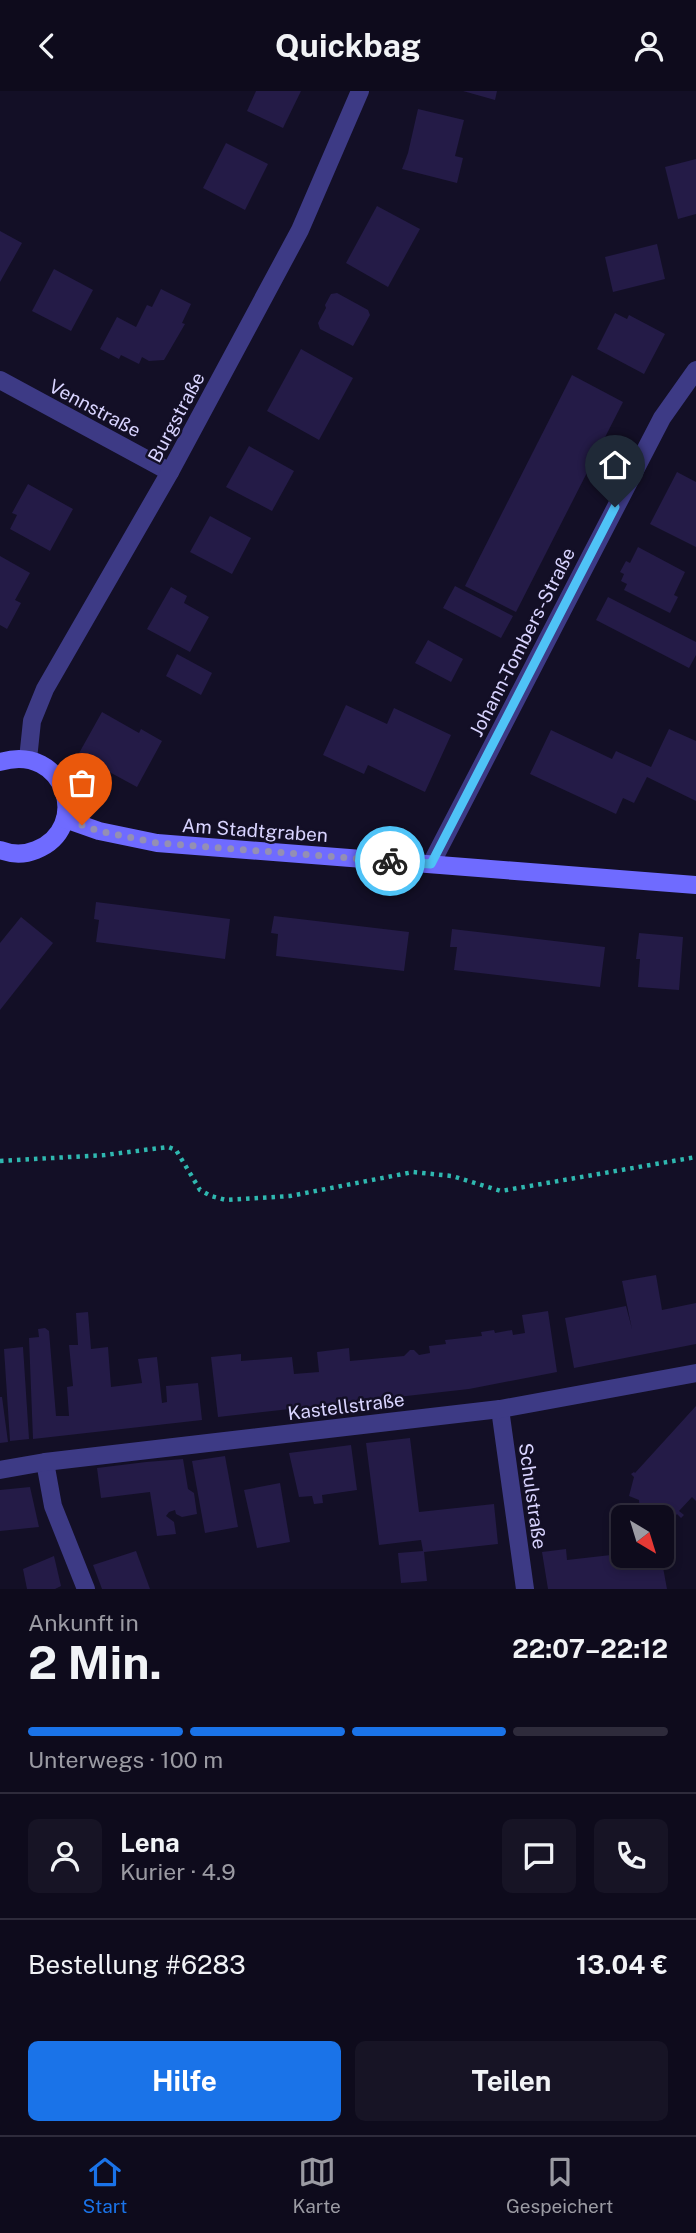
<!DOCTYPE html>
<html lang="de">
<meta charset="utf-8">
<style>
body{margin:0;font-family:"Public Sans",sans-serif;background:#171425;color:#f1f3f6;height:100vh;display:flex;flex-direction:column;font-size:26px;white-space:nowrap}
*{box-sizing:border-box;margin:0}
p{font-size:23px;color:#9b9ba3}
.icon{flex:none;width:38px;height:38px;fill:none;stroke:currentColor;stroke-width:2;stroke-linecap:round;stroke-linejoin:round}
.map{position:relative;height:1498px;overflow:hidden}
.details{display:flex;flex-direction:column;background:#0e0b1c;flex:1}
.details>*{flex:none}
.needle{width:46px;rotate:142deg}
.fabs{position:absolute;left:611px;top:1414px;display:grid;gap:14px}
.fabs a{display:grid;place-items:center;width:63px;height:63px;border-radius:10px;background:#0e0b1c;box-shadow:0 4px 10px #0003,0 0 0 2px #2e2b3b;font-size:35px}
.pin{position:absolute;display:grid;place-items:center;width:60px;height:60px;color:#fff;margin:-72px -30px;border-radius:50% 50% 50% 0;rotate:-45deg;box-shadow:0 0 7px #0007}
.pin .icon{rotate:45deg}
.courier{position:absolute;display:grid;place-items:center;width:70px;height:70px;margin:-35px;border:5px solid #4fc3f7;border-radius:50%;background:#fff;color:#222;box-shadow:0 2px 9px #0007}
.headline em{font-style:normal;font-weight:700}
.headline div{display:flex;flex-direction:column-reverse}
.headline{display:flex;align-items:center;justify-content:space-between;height:119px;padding:0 28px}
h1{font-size:46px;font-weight:700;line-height:52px}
.bar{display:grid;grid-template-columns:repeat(4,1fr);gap:10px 7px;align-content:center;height:84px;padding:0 28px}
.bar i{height:9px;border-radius:5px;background:#2e2b3b}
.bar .active{background:#1a73e8}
.bar p{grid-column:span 4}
.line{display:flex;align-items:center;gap:18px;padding:0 28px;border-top:2px solid #2e2b3b}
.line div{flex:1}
.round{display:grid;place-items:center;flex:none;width:74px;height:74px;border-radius:10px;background:#171425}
.button{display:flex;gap:14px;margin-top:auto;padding:14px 28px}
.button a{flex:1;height:80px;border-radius:10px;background:#1a73e8;color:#fff;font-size:28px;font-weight:700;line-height:80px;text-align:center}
.button a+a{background:#171425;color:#f1f3f6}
header{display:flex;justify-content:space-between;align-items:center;height:91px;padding:0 28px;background:#0e0b1c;font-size:32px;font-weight:700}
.tab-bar{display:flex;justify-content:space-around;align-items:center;height:98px;border-top:2px solid #2e2b3b;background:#0e0b1c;font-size:19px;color:#9b9ba3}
.tab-bar a{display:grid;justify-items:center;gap:4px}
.tab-bar .active{color:#1a73e8}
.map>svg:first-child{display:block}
.building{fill:#241b47}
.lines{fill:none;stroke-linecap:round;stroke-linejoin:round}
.path{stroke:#2fb8b0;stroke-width:4.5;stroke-dasharray:3.5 5;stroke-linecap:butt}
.street{stroke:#3d3a85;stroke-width:18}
.secondary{stroke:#6f6bff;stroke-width:18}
.done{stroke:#948fb3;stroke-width:7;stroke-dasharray:0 12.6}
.route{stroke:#4fc3f7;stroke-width:9}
.labels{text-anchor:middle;stroke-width:5;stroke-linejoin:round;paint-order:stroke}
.street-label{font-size:19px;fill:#d9d4ff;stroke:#130f26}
</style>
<header><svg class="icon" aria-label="back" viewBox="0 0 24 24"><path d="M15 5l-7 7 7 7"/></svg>Quickbag<svg class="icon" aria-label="person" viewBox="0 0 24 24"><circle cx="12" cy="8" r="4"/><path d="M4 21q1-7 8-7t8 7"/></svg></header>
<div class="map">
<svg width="696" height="1498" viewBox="0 0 696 1498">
<rect width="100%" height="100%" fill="#130f26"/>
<g class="building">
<path d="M256,0H301L283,37L247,20Z"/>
<path d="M463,0H497L495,9Z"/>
<path d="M418,18L464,29L455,65L463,67L457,92L402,78L408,62Z"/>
<path d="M226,52L268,73L245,119L203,97Z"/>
<path d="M696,68V123L678,128L665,76Z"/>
<path d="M377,115L420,138L388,196L346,172Z"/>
<path d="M0,140L22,152L0,191Z"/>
<path d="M657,153L665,188L613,201L605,166Z"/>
<path d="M54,178L93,199L71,240L32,220Z"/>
<path d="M161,198L191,213L182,232L185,233L164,269L149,270L142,266L139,273L121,264L119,268L100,258L117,226L136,236L147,214L152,216Z"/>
<path d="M337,202L368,219L370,224L353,255L320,238L318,232L326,217L325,214L331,203Z"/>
<path d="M615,222L627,228L629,224L665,243L644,283L597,258Z"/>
<path d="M301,258L353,287L319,349L267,320Z"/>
<path d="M572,284L623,311L516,521L465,495Z"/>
<path d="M249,355L294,380L272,420L226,396Z"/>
<path d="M677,381L696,391V456L650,433Z"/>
<path d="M28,393L73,418L50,460L10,438L17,424L12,422Z"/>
<path d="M210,425L251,447L232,483L190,461Z"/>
<path d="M638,456L685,481L674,504L678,506L670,522L624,499L627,493L621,490L624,483L620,481L626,470L630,472Z"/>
<path d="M0,465L30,482L15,509L21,512L7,538L0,534Z"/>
<path d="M455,495L513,525L501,547L443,517Z"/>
<path d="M171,496L187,505L184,512L209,526L190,561L147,538Z"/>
<path d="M608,506L696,551V564L689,577L596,529Z"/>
<path d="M428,549L463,568L451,591L415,572Z"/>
<path d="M177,563L212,582L201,604L166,585Z"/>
<path d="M346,614L387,633L394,617L451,644L425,701L368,674L364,683L323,664Z"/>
<path d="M102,621L139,642L141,638L162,650L137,696L78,664Z"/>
<path d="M669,638L696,650V710L647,686L634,712L623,707L616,723L530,683L551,639L612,668L616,660L651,676Z"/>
<path d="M96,811L230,828L225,868L96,851L99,829L94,828Z"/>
<path d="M274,825L409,841L404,880L276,865L278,843L271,842Z"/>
<path d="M21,826L53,852L0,919V852Z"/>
<path d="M452,838L605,856L600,896L454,879L457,856H450Z"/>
<path d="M639,842L683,846L679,899L638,896L640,868H636Z"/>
<path d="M656,1184L662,1219L696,1212V1253L574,1277L565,1227L626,1215L632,1238L622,1190Z"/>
<path d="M548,1220L557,1281L469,1298L218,1326L211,1266L241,1263V1270L292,1266L294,1283L319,1281L317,1261L349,1257L350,1270L404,1265L410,1259H414L419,1264L430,1262L429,1255L446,1253L445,1249L482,1245L481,1241L494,1239L495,1242L512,1239L513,1244L525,1242L522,1224Z"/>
<path d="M88,1221L91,1258L108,1256L111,1296L142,1292L138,1268L157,1266L162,1312L167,1311L166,1295L198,1292L202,1329L33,1348L29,1247L39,1246L38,1238L45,1237L49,1240L56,1325H69L67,1296L73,1295L69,1254H78L76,1222Z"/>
<path d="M23,1256L29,1348L10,1350L4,1258Z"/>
<path d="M0,1306H2L8,1351L0,1352Z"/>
<path d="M696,1315V1410L692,1406L679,1420L684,1424L681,1427L677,1423L670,1431L672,1439H668L666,1433H662V1426H636L635,1424L640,1422L639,1409L629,1405L634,1386L631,1383L634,1381L635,1382Z"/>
<path d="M410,1347L419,1421L494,1413L498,1453L424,1461L427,1490L401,1492L398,1462L423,1460L421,1449L379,1454L366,1352Z"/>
<path d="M351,1354L357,1399L322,1404L323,1412L314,1413L312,1405L299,1406L289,1362Z"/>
<path d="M225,1365L238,1436L205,1442L192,1370Z"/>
<path d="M183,1368L188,1398L194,1402L197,1423L182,1426L176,1423L175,1419L169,1421L166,1425L174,1431L176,1443L157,1445L150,1401L101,1407L97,1377L146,1371Z"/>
<path d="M280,1392L290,1451L257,1457L244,1399Z"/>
<path d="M30,1396L39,1436L0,1440V1399Z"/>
<path d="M619,1450L623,1453V1465H636L648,1475L662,1471L667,1498H548L542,1461L566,1458L567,1469L611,1464Z"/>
<path d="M136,1460L150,1498H102L93,1474Z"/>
<path d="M54,1465L61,1495L55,1498H27L23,1478Z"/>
</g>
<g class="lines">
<path class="path" d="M0,1070L105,1064L168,1056L176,1059L200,1099L211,1105L226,1109L290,1105L413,1081L452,1085L501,1100L696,1066"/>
<g class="street">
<path d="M0,289L170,381"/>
<path d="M28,668L32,630L45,598L170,381L300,139L360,0"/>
<path d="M431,773L662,327L696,279"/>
<path d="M500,1318L525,1498"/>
<path d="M45,1371L53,1415L86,1498"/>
<path d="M0,1379L45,1371L500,1318L696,1282"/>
</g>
<g class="secondary">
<path d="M0,671C65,651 92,737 36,759C24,764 13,764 0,759"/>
<path d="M65,728L99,740L157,752L696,794"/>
</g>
</g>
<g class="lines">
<path class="done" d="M82,734L99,740L157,752L390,770"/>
<path class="route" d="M390,770L431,773L615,416"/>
</g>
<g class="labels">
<g class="street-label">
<text transform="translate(95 317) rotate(28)" y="7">Vennstraße</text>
<text transform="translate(176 326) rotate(-62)" y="7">Burgstraße</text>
<text transform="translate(522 551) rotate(-63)" y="7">Johann-Tombers-Straße</text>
<text transform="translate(255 739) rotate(4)" y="7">Am Stadtgraben</text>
<text transform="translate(346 1315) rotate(-7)" y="7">Kastellstraße</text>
<text transform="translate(533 1405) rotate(82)" y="7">Schulstraße</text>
</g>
</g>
</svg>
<div class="fabs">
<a><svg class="needle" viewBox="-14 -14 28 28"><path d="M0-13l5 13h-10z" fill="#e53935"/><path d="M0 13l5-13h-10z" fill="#9b9ba3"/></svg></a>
</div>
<div class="pin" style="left:82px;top:734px;background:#ea580c"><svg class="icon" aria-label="bag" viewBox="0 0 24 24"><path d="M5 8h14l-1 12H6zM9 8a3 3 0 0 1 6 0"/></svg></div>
<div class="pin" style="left:615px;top:416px;background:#1f2937"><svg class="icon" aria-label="home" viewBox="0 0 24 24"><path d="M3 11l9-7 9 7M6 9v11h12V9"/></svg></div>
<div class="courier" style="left:390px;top:770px"><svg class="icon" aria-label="bike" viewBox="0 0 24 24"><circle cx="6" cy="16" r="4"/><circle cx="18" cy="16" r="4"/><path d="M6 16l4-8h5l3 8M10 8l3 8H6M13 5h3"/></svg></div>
</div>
<section class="details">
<div class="headline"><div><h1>2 Min.</h1><p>Ankunft in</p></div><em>22:07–22:12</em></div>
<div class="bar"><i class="active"></i><i class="active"></i><i class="active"></i><i></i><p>Unterwegs · 100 m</p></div>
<div class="line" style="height:126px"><a class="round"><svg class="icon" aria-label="person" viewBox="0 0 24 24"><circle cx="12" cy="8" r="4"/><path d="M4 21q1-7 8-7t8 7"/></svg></a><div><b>Lena</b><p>Kurier · 4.9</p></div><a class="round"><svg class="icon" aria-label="chat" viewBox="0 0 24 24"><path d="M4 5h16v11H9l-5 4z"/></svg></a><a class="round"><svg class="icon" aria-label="phone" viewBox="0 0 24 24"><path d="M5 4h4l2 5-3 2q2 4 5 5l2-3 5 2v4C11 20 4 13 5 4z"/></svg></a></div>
<div class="line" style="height:91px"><div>Bestellung #6283</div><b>13.04 €</b></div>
<div class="button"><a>Hilfe</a><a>Teilen</a></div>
</section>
<nav class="tab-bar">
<a class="active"><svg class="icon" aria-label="home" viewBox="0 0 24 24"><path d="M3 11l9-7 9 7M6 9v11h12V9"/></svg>Start</a>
<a><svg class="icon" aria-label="map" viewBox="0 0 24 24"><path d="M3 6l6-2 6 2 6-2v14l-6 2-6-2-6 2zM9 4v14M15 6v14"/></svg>Karte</a>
<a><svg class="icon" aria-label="saved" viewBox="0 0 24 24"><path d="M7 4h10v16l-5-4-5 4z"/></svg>Gespeichert</a>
</nav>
